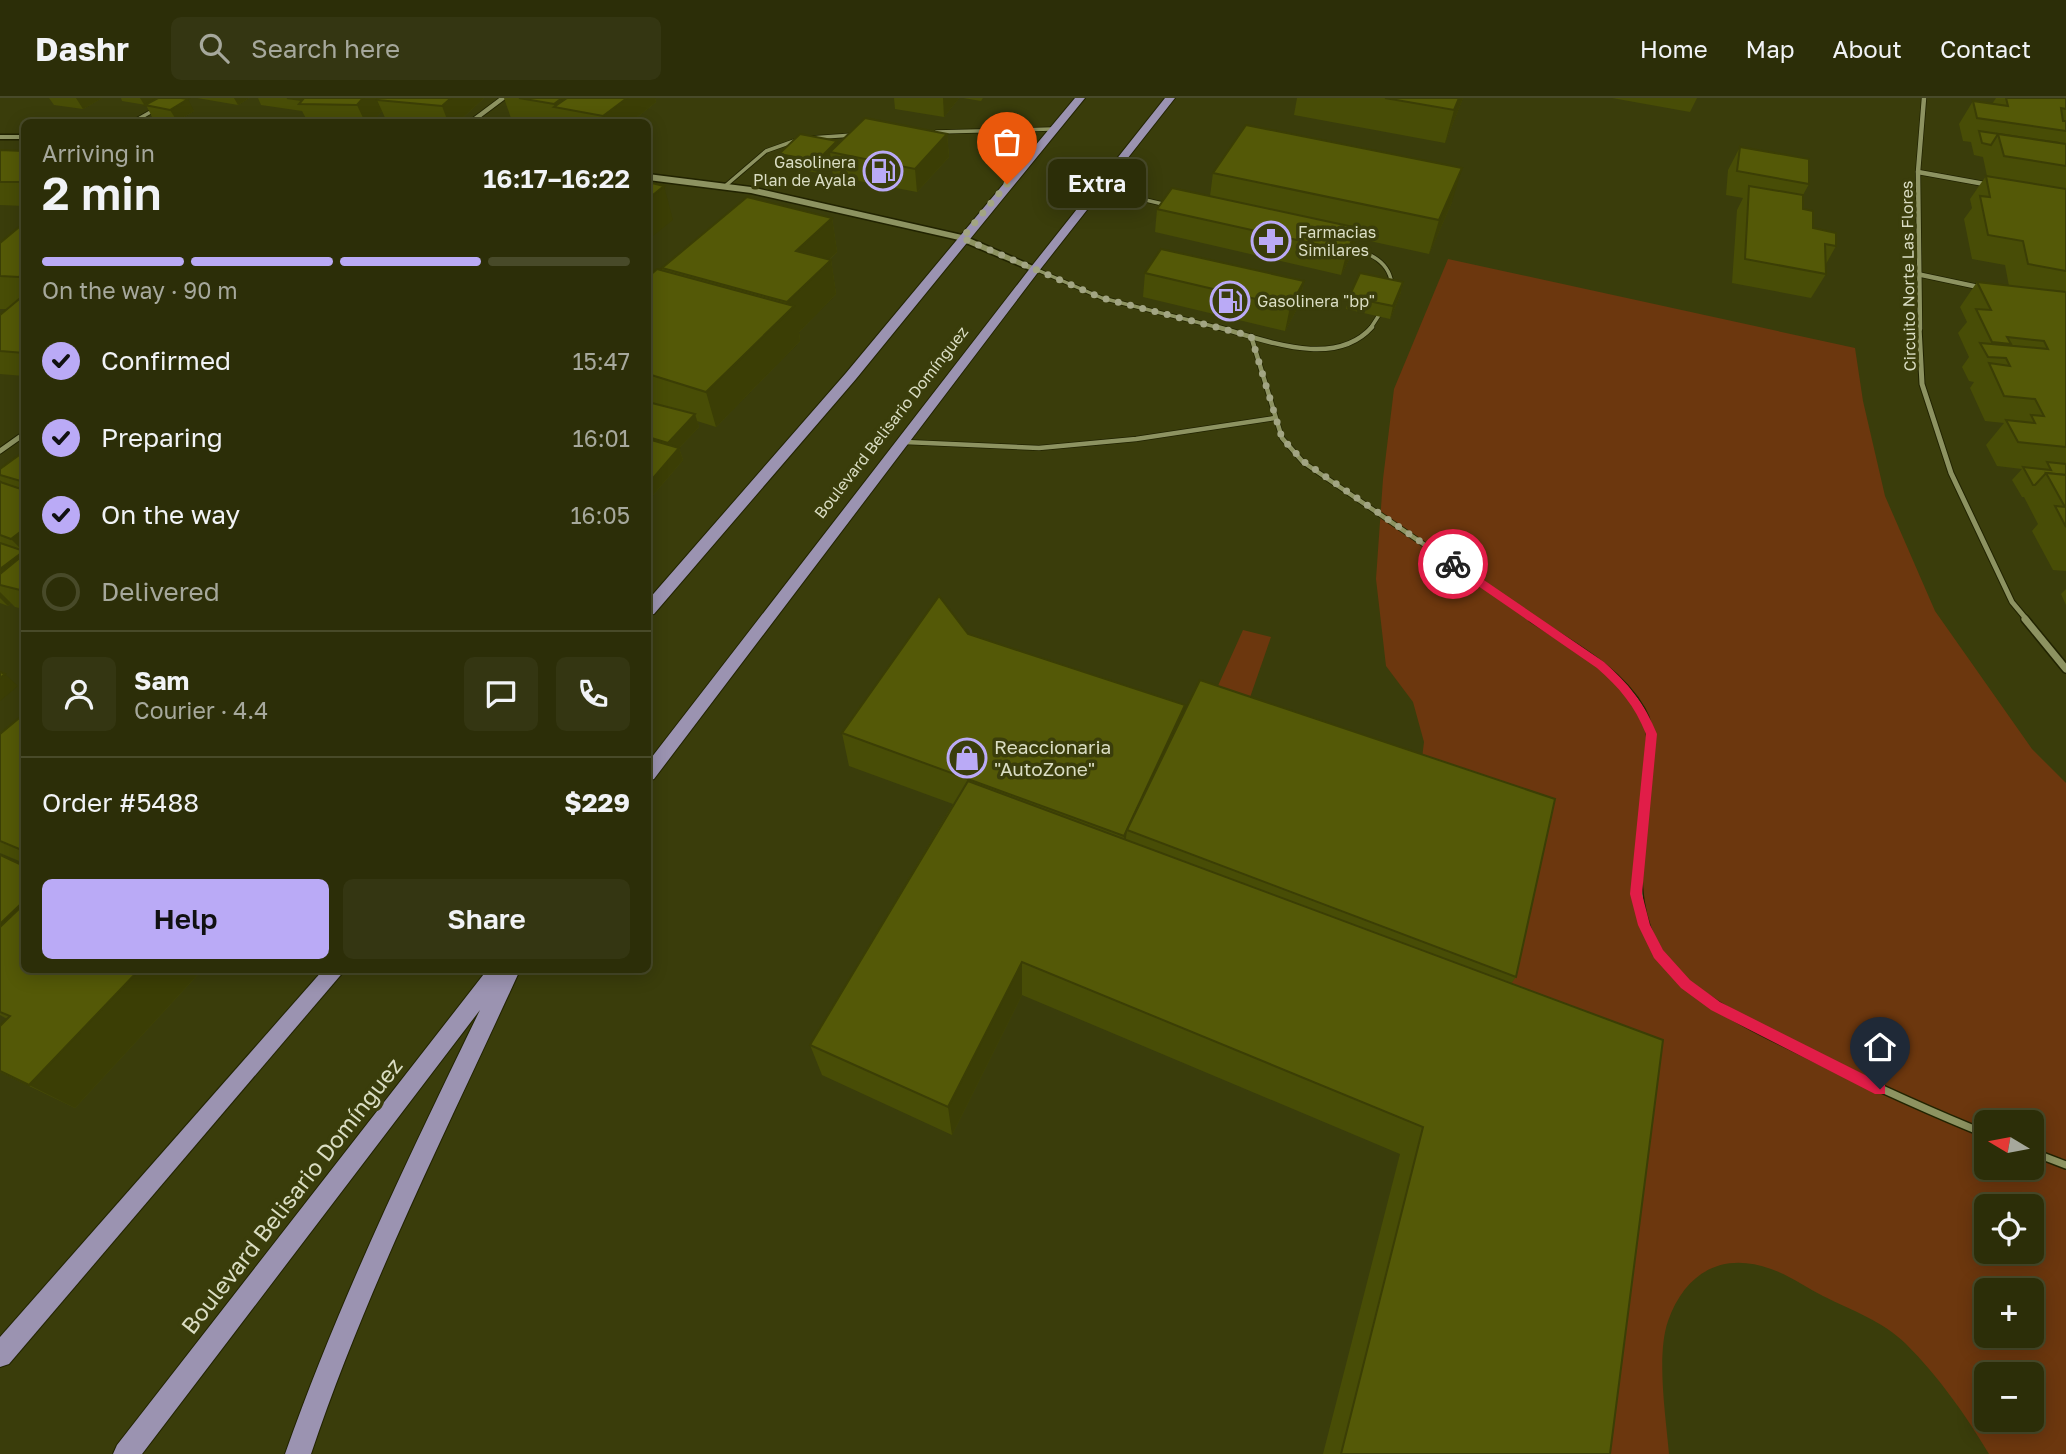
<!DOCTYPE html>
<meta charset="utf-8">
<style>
body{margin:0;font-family:"Golos Text",sans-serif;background:#343612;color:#f1f3f6;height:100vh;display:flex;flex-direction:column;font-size:26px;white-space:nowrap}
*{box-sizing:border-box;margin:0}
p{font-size:23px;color:#a6a89c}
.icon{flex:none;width:38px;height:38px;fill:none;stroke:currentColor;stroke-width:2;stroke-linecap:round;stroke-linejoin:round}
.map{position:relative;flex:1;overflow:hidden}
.details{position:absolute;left:21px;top:21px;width:630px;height:854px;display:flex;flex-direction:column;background:#2c2e08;border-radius:10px;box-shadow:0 4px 18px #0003,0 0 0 2px #484a29}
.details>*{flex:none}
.needle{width:46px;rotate:280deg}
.buttons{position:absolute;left:1974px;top:1012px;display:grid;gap:14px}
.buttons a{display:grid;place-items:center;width:70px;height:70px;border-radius:10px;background:#2c2e08;box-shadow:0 4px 18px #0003,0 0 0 2px #484a29;font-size:35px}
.pin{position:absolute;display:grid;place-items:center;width:60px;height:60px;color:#fff;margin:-72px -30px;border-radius:50% 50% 50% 0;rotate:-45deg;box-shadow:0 0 7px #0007}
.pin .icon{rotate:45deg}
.courier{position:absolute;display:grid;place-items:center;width:70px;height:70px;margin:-35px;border:5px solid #e11d48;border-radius:50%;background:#fff;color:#222;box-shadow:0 2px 9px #0007}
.bubble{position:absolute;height:49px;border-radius:10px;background:#2c2e08;box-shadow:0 4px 18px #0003,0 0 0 2px #484a29;font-size:23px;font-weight:600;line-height:49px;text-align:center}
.headline em{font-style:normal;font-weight:600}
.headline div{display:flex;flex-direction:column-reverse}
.headline{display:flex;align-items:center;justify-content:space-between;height:119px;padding:0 21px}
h1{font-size:46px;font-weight:600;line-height:52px}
.bar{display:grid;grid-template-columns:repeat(4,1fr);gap:10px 7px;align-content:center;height:84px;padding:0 21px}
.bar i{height:9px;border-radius:5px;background:#484a29}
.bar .selected{background:#baaaf6}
.bar p{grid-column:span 4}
.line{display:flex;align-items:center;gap:18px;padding:0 21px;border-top:2px solid #484a29}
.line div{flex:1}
.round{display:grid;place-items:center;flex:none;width:74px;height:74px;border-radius:10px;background:#343612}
ol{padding:0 21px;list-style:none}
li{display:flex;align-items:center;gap:21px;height:77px}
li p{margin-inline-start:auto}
li .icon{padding:7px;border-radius:50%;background:#baaaf6;color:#111;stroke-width:4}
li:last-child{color:#a6a89c}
li i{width:38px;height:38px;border:4px solid #484a29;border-radius:50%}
.cta{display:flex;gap:14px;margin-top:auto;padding:14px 21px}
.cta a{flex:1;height:80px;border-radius:10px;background:#baaaf6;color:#111;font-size:28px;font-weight:600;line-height:80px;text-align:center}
.cta a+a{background:#343612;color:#f1f3f6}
header{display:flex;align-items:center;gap:42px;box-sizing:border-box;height:98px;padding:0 35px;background:#2c2e08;border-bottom:2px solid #484a29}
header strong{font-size:33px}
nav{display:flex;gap:38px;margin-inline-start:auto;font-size:24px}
.search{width:490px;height:63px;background:#343612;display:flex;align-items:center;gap:18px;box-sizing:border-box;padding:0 24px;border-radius:10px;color:#a6a89c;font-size:26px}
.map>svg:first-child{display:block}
.green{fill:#6c370e;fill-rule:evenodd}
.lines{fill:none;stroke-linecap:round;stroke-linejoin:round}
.service-far3-casing{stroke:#212300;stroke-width:5}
.service-far2-casing{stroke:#212300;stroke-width:6}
.service-far1-casing{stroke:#212300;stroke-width:8}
.service-casing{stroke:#212300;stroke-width:10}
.minor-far2-casing{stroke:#212300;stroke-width:6}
.minor-far1-casing{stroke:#212300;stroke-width:7}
.minor-casing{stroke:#212300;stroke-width:10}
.secondary-casing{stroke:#212300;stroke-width:3}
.primary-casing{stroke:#212300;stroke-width:2}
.service-far3{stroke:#8d9361;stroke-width:3.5}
.service-far2{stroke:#8d9361;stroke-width:4.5}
.service-far1{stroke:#8d9361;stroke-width:5}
.service{stroke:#8d9361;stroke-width:7}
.minor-far2{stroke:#8d9361;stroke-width:4.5}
.minor-far1{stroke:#8d9361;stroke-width:5}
.minor{stroke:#8d9361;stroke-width:7}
.secondary{fill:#8d9361;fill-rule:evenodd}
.primary{fill:#9b93b1;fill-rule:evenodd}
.wall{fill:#484d06}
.shaded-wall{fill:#3b3e05}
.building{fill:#545907;stroke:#3b3e05;stroke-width:2}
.route{fill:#e11d48}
.done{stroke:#a2a583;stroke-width:7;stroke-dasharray:0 12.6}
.labels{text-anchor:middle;stroke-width:7;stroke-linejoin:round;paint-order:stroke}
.far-poi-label{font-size:16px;fill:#daddc3;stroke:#3a3d0b;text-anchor:start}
.far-street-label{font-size:16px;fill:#daddc3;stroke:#3a3d0b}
.poi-label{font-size:19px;fill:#daddc3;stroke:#3a3d0b;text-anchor:start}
.near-street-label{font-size:23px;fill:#daddc3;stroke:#3a3d0b}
</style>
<header>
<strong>Dashr</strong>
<div class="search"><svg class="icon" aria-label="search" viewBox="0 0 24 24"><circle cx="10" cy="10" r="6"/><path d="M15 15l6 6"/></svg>Search here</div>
<nav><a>Home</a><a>Map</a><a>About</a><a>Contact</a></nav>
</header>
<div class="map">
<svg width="2066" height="1356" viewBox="0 0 2066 1356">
<rect width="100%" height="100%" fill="#3a3d0b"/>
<path class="green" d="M1448,161L1855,250L1863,303L1885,398L1935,513L2032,651L2066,685V1356H1989C1965,1316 1939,1279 1906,1246C1883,1223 1851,1212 1823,1198C1806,1189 1789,1177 1771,1171C1722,1153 1685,1175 1668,1223C1656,1258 1666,1319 1669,1356H1593L1646,970L1134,775L1243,532L1271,539L1222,680L1419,685L1424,644L1413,604L1386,568L1376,481L1383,381L1394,291ZM1986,1024H2032V1069H1986ZM1986,1108H2032V1153H1986ZM1986,1192H2032V1237H1986ZM1986,1276H2032V1321H1986Z"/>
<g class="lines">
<defs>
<g id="service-far3">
<path d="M133,24L154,12"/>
<path d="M936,34L1052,31"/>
<path d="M810,40L853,37"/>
<path d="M724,89L766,53L797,42"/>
<path d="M1099,91L1167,107"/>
<path d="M1347,148C1369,155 1391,163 1392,189"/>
<path d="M1035,171L1102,200L1224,231"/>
<path d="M1370,231L1381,214"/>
</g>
<g id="service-far2">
<path d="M1217,229C1263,241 1334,272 1372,229"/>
<path d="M1251,238L1282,340L1303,364L1535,522"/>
<path d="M905,344L1039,350L1136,341L1275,320"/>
</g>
<path id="service-far1" d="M1532,521C1570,546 1619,571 1642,612C1655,635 1650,659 1647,685C1638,762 1622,835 1692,891"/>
<g id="service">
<path d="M1690,889C1727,917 1769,937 1810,957C1868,985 1926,1012 1986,1036"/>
<path d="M2032,1054L2066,1067"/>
</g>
<g id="minor-far2">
<path d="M471,24L503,0"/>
<path d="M1918,74L1990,87"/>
<path d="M1917,176L1983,190"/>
<path d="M1920,231L1918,74L1924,0"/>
</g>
<g id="minor-far1">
<path d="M1919,229L1922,286L1951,375L2012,504L2027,522"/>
<path d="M0,353L24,336"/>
</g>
<path id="minor" d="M2025,521L2066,571"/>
<g id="secondary">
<rect x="0" y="37" width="24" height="4"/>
<path d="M648,76L751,89L962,137L1040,171L1032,173L959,142L751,95L648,82Z"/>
</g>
<g id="primary">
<path d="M1075,0H1085L856,281L654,516L648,517V502L846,275Z"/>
<path d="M1165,0H1175L1039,173L654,681L648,683V664L1031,169Z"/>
<path d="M323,872H345L9,1266L0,1269V1239Z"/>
<path d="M487,872H520C446,1034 368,1187 311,1356H285C339,1203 409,1058 480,912L142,1356H113L117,1347Z"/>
</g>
</defs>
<use href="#service-far3" class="service-far3-casing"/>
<use href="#service-far2" class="service-far2-casing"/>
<use href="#service-far1" class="service-far1-casing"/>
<use href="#service" class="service-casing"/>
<use href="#minor-far2" class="minor-far2-casing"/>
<use href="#minor-far1" class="minor-far1-casing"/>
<use href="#minor" class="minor-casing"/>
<use href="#secondary" class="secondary-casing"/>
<use href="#primary" class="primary-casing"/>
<use href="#service-far3" class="service-far3"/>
<use href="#service-far2" class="service-far2"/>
<use href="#service-far1" class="service-far1"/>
<use href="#service" class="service"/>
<use href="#minor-far2" class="minor-far2"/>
<use href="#minor-far1" class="minor-far1"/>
<use href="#minor" class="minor"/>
<use href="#secondary" class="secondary"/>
<use href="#primary" class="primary"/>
</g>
<g class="wall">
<path d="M49,0H102L83,11L54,7Z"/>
<path d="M121,0H181L194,13L177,23L152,19L146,7L122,3Z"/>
<path d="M197,0H249L238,7Z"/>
<path d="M258,0H484L458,24H387L382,13L372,24H308L302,13L261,7Z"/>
<path d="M504,0H655L656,4L631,24H536L511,20Z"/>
<path d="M894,0H959L944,19L895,11Z"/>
<path d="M963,0H983L981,3Z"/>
<path d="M1297,0H1463L1445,45L1294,17Z"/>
<path d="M1612,0H1697L1690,14Z"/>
<path d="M1996,0H2066V473L2053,472L2032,433L2038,426L2024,399H2022L2012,382L2022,371L1997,368L1986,347L2004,325L1985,323L1970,290L1974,284L1969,283L1962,269L1969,259L1958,235L1967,224L1960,209L1977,184L2009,188L2005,167L1972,161L1964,121L1972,110L1970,101L1986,78H1987L1983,59L1974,57L1971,44L1963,43L1959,26L1973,3L1992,6Z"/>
<path d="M947,36L949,59L917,94L833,78L831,63L818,75L781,68L779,56L837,47Z"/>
<path d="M1740,49L1809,86L1803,97V111L1813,130L1836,148L1826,166V176L1811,200L1732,185L1737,112L1743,100L1726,97L1728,72Z"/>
<path d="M0,52L24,53V108L0,107Z"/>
<path d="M1213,75L1452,104L1429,156L1356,140L1353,154L1341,177L1155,134L1157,111L1210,98Z"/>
<path d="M832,120L837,154L829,162H831L836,196L799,234L800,243L716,329L697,323L699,329L679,350L683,362L648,403V179L662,173V170Z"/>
<path d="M24,125V278L0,276V217L7,211H0V145Z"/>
<path d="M1145,175L1304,183L1299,207L1285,233L1143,199Z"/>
<path d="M1403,184L1400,197L1390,221L1346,211L1349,199Z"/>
<path d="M24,356V511L15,509L11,505L8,508L0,505V384L3,385L0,382V371Z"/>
<path d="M2066,491V507L2061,496Z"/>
<path d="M968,536L1184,613L1516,879L1511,886L1610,1356H1323L1400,1056L1022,897L952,1037L822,977L810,947L953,706L849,668L842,635Z"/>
<path d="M24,616V765L0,755V636Z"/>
<path d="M0,757L24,872H202L75,1010L0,974V928L7,921L0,917Z"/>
</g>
<g class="shaded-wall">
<path d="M76,0H102L83,11Z"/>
<path d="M140,0H159L145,8Z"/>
<path d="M234,0H249L238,7Z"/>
<path d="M363,0H384L377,2L382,13L372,24H365L357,7Z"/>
<path d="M451,0H484L458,24H448L442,8Z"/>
<path d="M562,0H598L555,9L554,6Z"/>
<path d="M627,0H655L656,4L631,24H605L603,18Z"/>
<path d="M943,0H959L944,19Z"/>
<path d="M1459,0H1463L1445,45L1454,12Z"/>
<path d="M188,1L194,13L177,23L170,12Z"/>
<path d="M947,36L949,59L917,94L915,71Z"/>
<path d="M837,43L839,55L830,54L831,63L818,75L817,63Z"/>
<path d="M1462,70L1452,104L1429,156L1439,122Z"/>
<path d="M664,88L673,122L648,142V101Z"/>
<path d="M832,120L837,154L802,187L796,153Z"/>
<path d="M1358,130L1353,154L1341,177L1347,153Z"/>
<path d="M831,162L836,196L799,234L800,243L716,329L706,294L789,213L787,204Z"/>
<path d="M24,173V186L19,179Z"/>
<path d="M1304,183L1299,207L1285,233L1290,209Z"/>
<path d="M1403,184L1400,197L1390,221L1393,208Z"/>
<path d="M695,316L699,329L679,350L683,362L648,403V386L672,357L668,345Z"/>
<path d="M24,431V493L0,487V471L24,454L11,441Z"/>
<path d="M0,494L11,505L8,508L0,500Z"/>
<path d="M5,576L18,588L0,603V580Z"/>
<path d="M1185,607L1180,640L1127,732L1123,762L1120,768L1124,738Z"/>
<path d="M24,803V872L0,896V826Z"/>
<path d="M1022,864V897L952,1037L948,1009Z"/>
<path d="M139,872H202L75,1010L29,987Z"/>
</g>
<g class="building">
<path d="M158,0H181L188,1L170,12L145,7Z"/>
<path d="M287,0H304L301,2Z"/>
<path d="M304,0H363L357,7L299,6Z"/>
<path d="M379,0H451L442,8L377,2Z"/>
<path d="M519,0H562L554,6Z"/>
<path d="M567,0H627L603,18L554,9Z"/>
<path d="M1385,0H1459L1454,12Z"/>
<path d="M2006,0H2066V11L2061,10L2063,23H2066V33L1977,20L1973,3L2008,8Z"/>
<path d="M865,20L947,36L915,71L830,54Z"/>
<path d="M1246,27L1462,70L1439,122L1213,75Z"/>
<path d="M1979,33L2059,45L1998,36L1991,47L1982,45Z"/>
<path d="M800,36L837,43L817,63L779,56Z"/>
<path d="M1998,36L2066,46V68L2004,58Z"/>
<path d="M1740,49L1809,61V86L1737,73Z"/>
<path d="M0,52L24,53V84H0Z"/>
<path d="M1986,78L2066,91V173L2028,166L2023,143L1988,137L1980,98L1990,99Z"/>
<path d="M648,84L664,88L648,101Z"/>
<path d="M1749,88L1803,97V111L1813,113V130L1836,135V148L1825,146L1826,176L1745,161Z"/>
<path d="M1172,90L1358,130L1347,153L1157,111Z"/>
<path d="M747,99L832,120L796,153L831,162L787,204L662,170Z"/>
<path d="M24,125V173L19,179L0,178V145Z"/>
<path d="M1161,151L1304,183L1290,209L1145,175Z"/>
<path d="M657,171L794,208L706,294L648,276V179Z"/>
<path d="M1360,175L1403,184L1393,208L1349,199Z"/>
<path d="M1977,184L2066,194V349L2018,344L2006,322L2035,325L2031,317L2044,318L2035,301L2004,298L1989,265L2010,268L2006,260L1988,259L1980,245L2048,251L2044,243L2007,239L2011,246L1992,244L1976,211L1991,212Z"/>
<path d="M24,197V255L0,253V217Z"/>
<path d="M648,304L695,316L668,345L648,339Z"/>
<path d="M648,341L679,350L648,386Z"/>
<path d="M22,355L24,356V384L0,377V371Z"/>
<path d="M2047,364L2066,366V377L2046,375L2035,387H2033L2023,369L2051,372Z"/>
<path d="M2046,375L2066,377V429L2055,408L2065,409Z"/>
<path d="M0,384L24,392V431L11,441L0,437Z"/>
<path d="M0,445L24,453L0,471Z"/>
<path d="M22,458H24V493L0,487V476Z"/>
<path d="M939,498L968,536L1185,607L1124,738L842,635Z"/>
<path d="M0,574L5,576L0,580Z"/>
<path d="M1200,582L1555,701L1516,879L1127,732Z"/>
<path d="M24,616V753L0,743V636Z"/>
<path d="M968,683L1663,942L1610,1356H1341L1423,1029L1022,864L948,1009L810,947Z"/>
<path d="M0,757L24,768V803L0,826Z"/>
<path d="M24,806V872H139L29,987L0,973V928L10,918L0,914V829Z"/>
</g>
<path class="route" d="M1449,463H1456L1604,564C1628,585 1645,606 1657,636L1642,796L1650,827L1663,852L1690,882L1720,904L1885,987V996H1875L1711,912L1681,890L1654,860L1638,827L1630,796L1646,636C1635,608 1619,589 1597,570L1449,468Z"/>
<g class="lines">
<path class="done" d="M1007,86L962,140L1102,200L1251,238L1282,340L1303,363L1453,466"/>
</g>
<defs>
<symbol id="fuel-ring" viewBox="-11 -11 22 22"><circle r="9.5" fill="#3a3d0b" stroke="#baaaf6" stroke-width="1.5"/><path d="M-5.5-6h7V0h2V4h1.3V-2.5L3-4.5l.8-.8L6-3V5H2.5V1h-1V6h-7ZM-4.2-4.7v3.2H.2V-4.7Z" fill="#baaaf6"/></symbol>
<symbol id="pharmacy-ring" viewBox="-11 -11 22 22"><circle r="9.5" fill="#3a3d0b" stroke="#baaaf6" stroke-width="1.5"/><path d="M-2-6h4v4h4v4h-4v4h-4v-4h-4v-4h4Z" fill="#baaaf6"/></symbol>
<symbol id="shop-ring" viewBox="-11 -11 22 22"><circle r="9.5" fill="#3a3d0b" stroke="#baaaf6" stroke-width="1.5"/><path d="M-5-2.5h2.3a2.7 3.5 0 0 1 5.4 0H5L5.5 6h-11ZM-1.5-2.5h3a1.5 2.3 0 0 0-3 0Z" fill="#baaaf6"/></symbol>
</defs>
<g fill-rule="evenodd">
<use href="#fuel-ring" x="861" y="51" width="44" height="44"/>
<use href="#pharmacy-ring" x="1249" y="121" width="44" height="44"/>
<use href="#fuel-ring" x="1208" y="181" width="44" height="44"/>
<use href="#shop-ring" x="945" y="638" width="44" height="44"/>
</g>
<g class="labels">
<g class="far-poi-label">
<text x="856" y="70" text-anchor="end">Gasolinera<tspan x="856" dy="18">Plan de Ayala</tspan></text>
<text x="1298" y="140">Farmacias<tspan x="1298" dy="18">Similares</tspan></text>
<text x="1257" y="209">Gasolinera "bp"</text>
</g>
<g class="far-street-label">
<text transform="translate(1908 178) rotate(-91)" y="6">Circuito Norte Las Flores</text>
<text transform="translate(891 324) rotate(-52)" y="6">Boulevard Belisario Domínguez</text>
</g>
<g class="poi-label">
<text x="994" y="656">Reaccionaria<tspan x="994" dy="22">"AutoZone"</tspan></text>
</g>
<g class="near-street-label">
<text transform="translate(292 1098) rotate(-52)" y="8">Boulevard Belisario Domínguez</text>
</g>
</g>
</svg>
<div class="buttons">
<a><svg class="needle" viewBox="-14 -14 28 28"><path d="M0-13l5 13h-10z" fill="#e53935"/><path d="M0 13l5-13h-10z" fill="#a6a89c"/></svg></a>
<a><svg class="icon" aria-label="locate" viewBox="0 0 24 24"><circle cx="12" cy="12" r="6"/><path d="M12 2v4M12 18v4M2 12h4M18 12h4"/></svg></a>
<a>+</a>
<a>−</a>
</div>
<div class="pin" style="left:1007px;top:86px;background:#ea580c"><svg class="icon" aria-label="bag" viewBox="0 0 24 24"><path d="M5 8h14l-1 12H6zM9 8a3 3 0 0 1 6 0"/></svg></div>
<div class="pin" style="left:1880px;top:991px;background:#1f2937"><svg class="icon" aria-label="home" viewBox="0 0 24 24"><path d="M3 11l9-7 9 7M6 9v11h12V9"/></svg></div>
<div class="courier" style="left:1453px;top:466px"><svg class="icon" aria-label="bike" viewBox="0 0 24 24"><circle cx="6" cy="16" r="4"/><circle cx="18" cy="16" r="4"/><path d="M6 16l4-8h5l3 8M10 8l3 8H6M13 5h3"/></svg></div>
<div class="bubble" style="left:1048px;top:61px;width:98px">Extra</div>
<section class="details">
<div class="headline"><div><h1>2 min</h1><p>Arriving in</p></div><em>16:17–16:22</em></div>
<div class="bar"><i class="selected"></i><i class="selected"></i><i class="selected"></i><i></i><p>On the way · 90 m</p></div>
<ol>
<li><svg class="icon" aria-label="check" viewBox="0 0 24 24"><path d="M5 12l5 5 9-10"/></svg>Confirmed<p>15:47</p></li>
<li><svg class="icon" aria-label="check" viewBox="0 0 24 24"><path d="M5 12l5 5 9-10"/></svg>Preparing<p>16:01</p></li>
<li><svg class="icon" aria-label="check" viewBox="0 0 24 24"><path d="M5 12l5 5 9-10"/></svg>On the way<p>16:05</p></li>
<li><i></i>Delivered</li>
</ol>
<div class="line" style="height:126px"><a class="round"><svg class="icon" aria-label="person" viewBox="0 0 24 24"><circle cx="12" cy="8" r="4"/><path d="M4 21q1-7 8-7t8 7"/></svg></a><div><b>Sam</b><p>Courier · 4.4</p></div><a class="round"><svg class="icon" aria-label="chat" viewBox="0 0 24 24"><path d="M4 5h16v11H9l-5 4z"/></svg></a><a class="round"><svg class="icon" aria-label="phone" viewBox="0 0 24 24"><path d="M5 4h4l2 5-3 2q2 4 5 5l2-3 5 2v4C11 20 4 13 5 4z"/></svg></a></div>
<div class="line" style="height:91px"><div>Order #5488</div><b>$229</b></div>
<div class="cta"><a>Help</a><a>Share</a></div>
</section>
</div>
